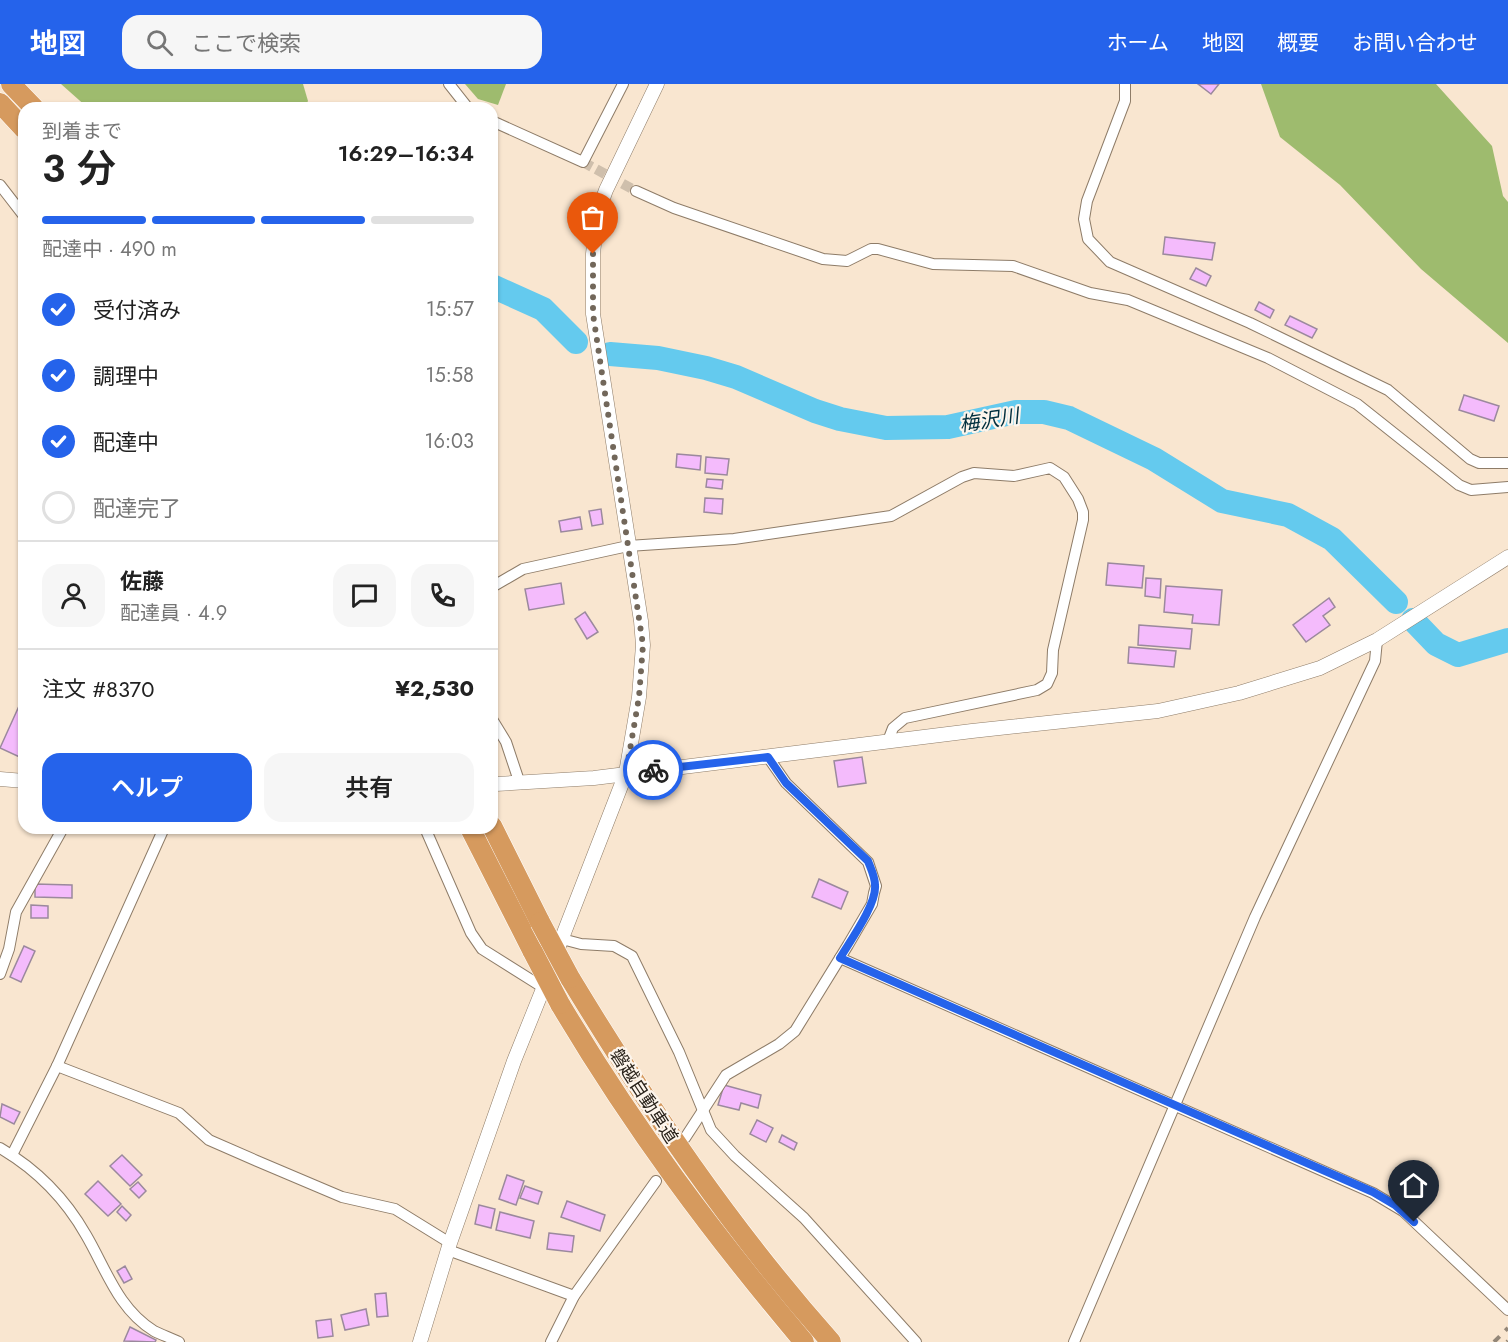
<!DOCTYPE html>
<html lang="ja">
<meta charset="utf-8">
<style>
body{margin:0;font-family:Jost,"Noto Sans JP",sans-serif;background:#f6f6f6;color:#222;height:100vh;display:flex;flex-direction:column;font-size:22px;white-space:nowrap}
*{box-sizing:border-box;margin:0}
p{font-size:20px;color:#767676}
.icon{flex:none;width:33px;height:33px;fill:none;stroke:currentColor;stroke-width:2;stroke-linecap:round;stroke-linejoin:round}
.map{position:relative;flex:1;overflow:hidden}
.drawer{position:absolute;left:18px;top:18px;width:480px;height:732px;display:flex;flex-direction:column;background:#fff;border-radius:18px;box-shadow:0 2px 4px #0004}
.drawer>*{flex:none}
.pin{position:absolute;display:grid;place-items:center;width:51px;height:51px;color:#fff;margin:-62px -26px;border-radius:50% 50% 50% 0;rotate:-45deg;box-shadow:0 0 6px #0007}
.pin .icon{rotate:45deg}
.courier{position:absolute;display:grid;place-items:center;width:60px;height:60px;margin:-30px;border:4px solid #2563eb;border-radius:50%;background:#fff;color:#222;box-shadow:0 2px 8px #0007}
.head em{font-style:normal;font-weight:600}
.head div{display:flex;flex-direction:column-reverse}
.head{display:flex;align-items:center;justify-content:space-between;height:102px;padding:0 24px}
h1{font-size:39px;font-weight:600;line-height:45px}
.bar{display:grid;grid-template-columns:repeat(4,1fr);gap:9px 6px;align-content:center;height:72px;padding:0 24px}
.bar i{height:8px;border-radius:4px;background:#e0e0e0}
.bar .on{background:#2563eb}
.bar p{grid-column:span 4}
.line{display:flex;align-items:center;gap:15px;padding:0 24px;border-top:2px solid #e0e0e0}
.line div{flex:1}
.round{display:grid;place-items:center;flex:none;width:63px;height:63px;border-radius:18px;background:#f6f6f6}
ol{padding:0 24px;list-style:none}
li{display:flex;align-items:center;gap:18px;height:66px}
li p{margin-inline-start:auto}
li .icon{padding:6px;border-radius:50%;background:#2563eb;color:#fff;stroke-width:4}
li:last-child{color:#767676}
li i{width:33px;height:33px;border:3px solid #e0e0e0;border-radius:50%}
.button{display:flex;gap:12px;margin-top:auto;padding:12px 24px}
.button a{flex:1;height:69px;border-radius:18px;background:#2563eb;color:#fff;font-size:24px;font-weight:600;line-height:69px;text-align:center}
.button a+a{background:#f6f6f6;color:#222}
header{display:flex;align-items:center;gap:36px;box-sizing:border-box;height:84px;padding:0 30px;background:#2563eb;color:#fff}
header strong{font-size:28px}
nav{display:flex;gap:33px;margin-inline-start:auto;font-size:21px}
.search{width:420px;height:54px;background:#f6f6f6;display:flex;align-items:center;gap:15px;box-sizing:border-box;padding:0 21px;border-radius:18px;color:#767676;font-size:22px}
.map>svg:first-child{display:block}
.forest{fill:#9ebb6e}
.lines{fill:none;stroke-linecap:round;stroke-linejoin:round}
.river{stroke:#64caee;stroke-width:24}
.building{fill:#f4bbfc;stroke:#9b899d;stroke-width:1.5}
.minor-tunnel{stroke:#cfbfac;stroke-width:10;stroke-dasharray:10 5;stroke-linecap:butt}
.minor-casing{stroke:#8e7c68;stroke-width:12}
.tertiary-casing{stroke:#8e7c68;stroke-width:15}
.motorway-casing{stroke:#fff;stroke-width:21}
.minor{stroke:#fff;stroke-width:10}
.tertiary{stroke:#fff;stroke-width:14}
.motorway{stroke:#d69a5e;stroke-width:20}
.rail{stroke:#948778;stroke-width:4;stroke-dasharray:8 8;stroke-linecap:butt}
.motorway-bridge-casing{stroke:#fff;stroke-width:21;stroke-linecap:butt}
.motorway-bridge{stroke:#d69a5e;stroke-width:20}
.done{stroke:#72675a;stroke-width:6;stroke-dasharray:0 10.8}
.route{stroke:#2563eb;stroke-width:8}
.labels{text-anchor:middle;stroke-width:4.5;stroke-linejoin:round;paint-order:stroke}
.street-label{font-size:18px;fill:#29221a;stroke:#fdf5ec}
.water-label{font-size:20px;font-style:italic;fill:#002f3e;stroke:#fdf5ec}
</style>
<header>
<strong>地図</strong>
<div class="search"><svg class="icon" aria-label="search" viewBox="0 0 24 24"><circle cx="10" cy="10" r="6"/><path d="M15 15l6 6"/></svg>ここで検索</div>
<nav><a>ホーム</a><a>地図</a><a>概要</a><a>お問い合わせ</a></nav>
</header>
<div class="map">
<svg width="1508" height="1258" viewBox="0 0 1508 1258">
<rect width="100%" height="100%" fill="#f9e6d0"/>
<g class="forest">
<path d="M61,0H303L308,17L304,24H88Z"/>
<path d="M465,0H506L498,21L478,15Z"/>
<path d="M1261,0H1436L1492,62L1503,112L1508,118V259L1421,185L1340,101L1280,53Z"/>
</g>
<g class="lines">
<g class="river">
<path d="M492,202L543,225L576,258"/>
<path d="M610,270L658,274L706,284L736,293L815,327L840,335L886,344L948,343L1016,328H1044L1069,334L1154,375L1222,417L1288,431L1332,455L1396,518"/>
<path d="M1413,536L1436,560L1458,571L1508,556"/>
</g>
</g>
<g class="building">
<path d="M1198,0H1219L1211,10Z"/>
<path d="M1165,153L1215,159L1212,176L1163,170Z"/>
<path d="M1196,184L1211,192L1206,202L1190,195Z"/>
<path d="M1259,218L1274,226L1270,234L1255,226Z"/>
<path d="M1290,232L1317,245L1312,254L1285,241Z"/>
<path d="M1464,311L1499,322L1494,337L1459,326Z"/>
<path d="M677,370L701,372L700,386L676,383Z"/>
<path d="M706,373L729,375L727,391L705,389Z"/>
<path d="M707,395L723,396L722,405L706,403Z"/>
<path d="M705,414L723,415L722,430L704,428Z"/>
<path d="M601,425L603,440L592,442L589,427Z"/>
<path d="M580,433L582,445L561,448L559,437Z"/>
<path d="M1108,479L1144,482L1142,504L1106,501Z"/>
<path d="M1146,494L1161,495L1160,514L1145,512Z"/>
<path d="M561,499L564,520L529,526L525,505Z"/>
<path d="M1166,502L1222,506L1219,541L1192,539L1193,531L1164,528Z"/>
<path d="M1329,514L1335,523L1323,532L1330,541L1306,558L1293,541Z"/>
<path d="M585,528L598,548L587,555L575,535Z"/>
<path d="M1139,541L1192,545L1190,565L1138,561Z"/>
<path d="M1129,563L1176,567L1174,583L1128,579Z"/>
<path d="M24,611V675L0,664Z"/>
<path d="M862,673L866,699L838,703L834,677Z"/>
<path d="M819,795L848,808L841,825L812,813Z"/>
<path d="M35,800L72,801V814L35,813Z"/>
<path d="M31,821L48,822V834H31Z"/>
<path d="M24,862L35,867L21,898L10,893Z"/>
<path d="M724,1001L761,1011L758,1024L741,1019L739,1026L718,1021Z"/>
<path d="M2,1020L20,1028L14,1040L0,1033Z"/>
<path d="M757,1036L773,1044L766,1058L750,1050Z"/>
<path d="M782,1051L797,1059L794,1066L779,1058Z"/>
<path d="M122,1071L142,1091L130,1102L110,1082Z"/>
<path d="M507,1091L524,1097L516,1121L499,1115Z"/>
<path d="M98,1097L121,1120L108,1132L85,1110Z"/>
<path d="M138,1098L146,1107L139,1114L130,1105Z"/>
<path d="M525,1102L542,1108L538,1120L520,1114Z"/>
<path d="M567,1117L605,1131L600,1147L561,1133Z"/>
<path d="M479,1121L495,1125L491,1144L475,1140Z"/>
<path d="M122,1122L131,1131L126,1137L117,1128Z"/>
<path d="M500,1128L534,1137L530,1154L496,1146Z"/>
<path d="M549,1149L574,1152L572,1168L547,1165Z"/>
<path d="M125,1182L132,1195L124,1199L117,1187Z"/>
<path d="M386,1209L388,1232L377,1233L375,1210Z"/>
<path d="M366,1225L369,1241L345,1246L341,1231Z"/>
<path d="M331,1235L333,1252L318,1254L316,1237Z"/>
<path d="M130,1243L156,1256L155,1258L124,1257Z"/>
</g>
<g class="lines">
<path class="minor-tunnel" d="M583,78L636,107"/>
<defs>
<g id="minor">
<path d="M449,0L468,24"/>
<path d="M1125,0V17L1087,117L1084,135L1088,155L1110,178L1250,239L1388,306L1470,375L1479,379H1508"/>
<path d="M492,37L583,78L623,0"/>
<path d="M0,101L24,132"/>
<path d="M636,107L674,124L823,175L847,177L871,165H878L933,180L1013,182L1090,209L1128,216L1268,274L1357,320L1459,401L1471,406L1508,403"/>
<path d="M492,503L523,485L628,462L734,455L891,432L962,393L974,389L1014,392L1050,384L1064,393L1078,415L1083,428V436L1053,566L1052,589L1047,600L1037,606L905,634L893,644L888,657"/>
<path d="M492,635L506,658L520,700"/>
<path d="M425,744L471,849L482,865L544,904"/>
<path d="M562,855L581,860L614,862L632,872L679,968L711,1046L735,1072L804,1134L916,1258"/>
<path d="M840,874L1373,1109L1403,1127L1508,1226"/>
<path d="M0,890L9,865L16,828L63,744"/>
<path d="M57,982L179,1029L209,1056L257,1077L342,1113L395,1125L450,1159"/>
<path d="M685,1054L726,991L779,960L795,947L848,861L872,820L874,809L876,802L868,778L786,699L768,673"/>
<path d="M0,1064C36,1085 65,1114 86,1151C106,1185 118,1225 154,1247C162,1251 171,1254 179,1258"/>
<path d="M12,1071L57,982L164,744"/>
<path d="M448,1166L574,1212"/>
<path d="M551,1258L574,1212L656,1097"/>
<path d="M1074,1258L1255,833L1375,577L1377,556"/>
</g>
<g id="tertiary">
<path d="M0,695L24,697"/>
<path d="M496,700L594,694L972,647L1158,627L1239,609L1320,584L1377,556L1508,473"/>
<path d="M555,872L626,689L639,613L643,561L641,537L593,230V170L597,131L606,106L657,0"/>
<path d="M420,1258L450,1159L514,977L549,890"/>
</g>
<g id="motorway">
<path d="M11,0L34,24"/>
<path d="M0,19L24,45"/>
<path d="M492,742L540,838"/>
<path d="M470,744L533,868"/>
<path d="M570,894C648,1023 731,1145 831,1258"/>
<path d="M560,920C633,1043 712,1149 804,1258"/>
</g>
</defs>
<use href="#minor" class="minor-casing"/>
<use href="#tertiary" class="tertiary-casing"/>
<use href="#motorway" class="motorway-casing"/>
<use href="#minor" class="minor"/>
<use href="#tertiary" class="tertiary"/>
<use href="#motorway" class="motorway"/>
<g class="rail">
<path d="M1494,1258L1508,1244"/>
<path d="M1507,1258L1508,1257"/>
</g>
<defs>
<g id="motorway-bridge">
<path d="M540,838L570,894"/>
<path d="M533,868L560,920"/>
</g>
</defs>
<use href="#motorway-bridge" class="motorway-bridge-casing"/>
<use href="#motorway-bridge" class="motorway-bridge"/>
</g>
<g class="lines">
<path class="done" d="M593,170V230L643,561L639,613L626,689L653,686"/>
<path class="route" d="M653,686L768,673L786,699L868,777C871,785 875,793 875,801C877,820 850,857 840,874L1373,1108L1395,1121L1414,1138"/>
</g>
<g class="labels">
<g class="street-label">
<text transform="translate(644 1012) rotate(57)" y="6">磐越自動車道</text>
</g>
<g class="water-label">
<text transform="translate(989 336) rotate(-9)" y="7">梅沢川</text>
</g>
</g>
</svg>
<div class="pin" style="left:593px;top:170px;background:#ea580c"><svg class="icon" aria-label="bag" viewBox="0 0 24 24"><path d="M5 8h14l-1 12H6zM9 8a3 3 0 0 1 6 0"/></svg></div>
<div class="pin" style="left:1414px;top:1138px;background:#1f2937"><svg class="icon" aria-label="home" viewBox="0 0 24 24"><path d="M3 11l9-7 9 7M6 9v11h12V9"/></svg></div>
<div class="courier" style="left:653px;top:686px"><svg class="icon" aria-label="bike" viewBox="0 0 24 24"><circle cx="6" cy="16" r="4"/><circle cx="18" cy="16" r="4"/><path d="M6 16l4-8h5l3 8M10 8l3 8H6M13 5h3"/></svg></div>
<section class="drawer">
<div class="head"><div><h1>3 分</h1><p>到着まで</p></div><em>16:29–16:34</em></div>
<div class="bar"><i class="on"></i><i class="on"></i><i class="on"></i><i></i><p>配達中 · 490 m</p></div>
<ol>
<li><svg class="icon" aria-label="check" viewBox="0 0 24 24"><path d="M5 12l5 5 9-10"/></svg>受付済み<p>15:57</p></li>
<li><svg class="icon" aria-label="check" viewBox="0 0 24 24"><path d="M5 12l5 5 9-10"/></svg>調理中<p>15:58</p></li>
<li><svg class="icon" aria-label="check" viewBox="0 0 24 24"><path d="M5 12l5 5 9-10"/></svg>配達中<p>16:03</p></li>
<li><i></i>配達完了</li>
</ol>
<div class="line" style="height:108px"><a class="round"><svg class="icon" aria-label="person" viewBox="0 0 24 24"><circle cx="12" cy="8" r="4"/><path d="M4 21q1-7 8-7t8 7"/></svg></a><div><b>佐藤</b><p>配達員 · 4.9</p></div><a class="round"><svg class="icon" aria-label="chat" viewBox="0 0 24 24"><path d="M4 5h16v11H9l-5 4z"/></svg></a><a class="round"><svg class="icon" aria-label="phone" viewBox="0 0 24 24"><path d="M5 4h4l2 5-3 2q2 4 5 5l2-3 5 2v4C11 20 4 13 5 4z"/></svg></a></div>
<div class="line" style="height:78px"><div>注文 #8370</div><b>¥2,530</b></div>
<div class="button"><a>ヘルプ</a><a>共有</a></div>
</section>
</div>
